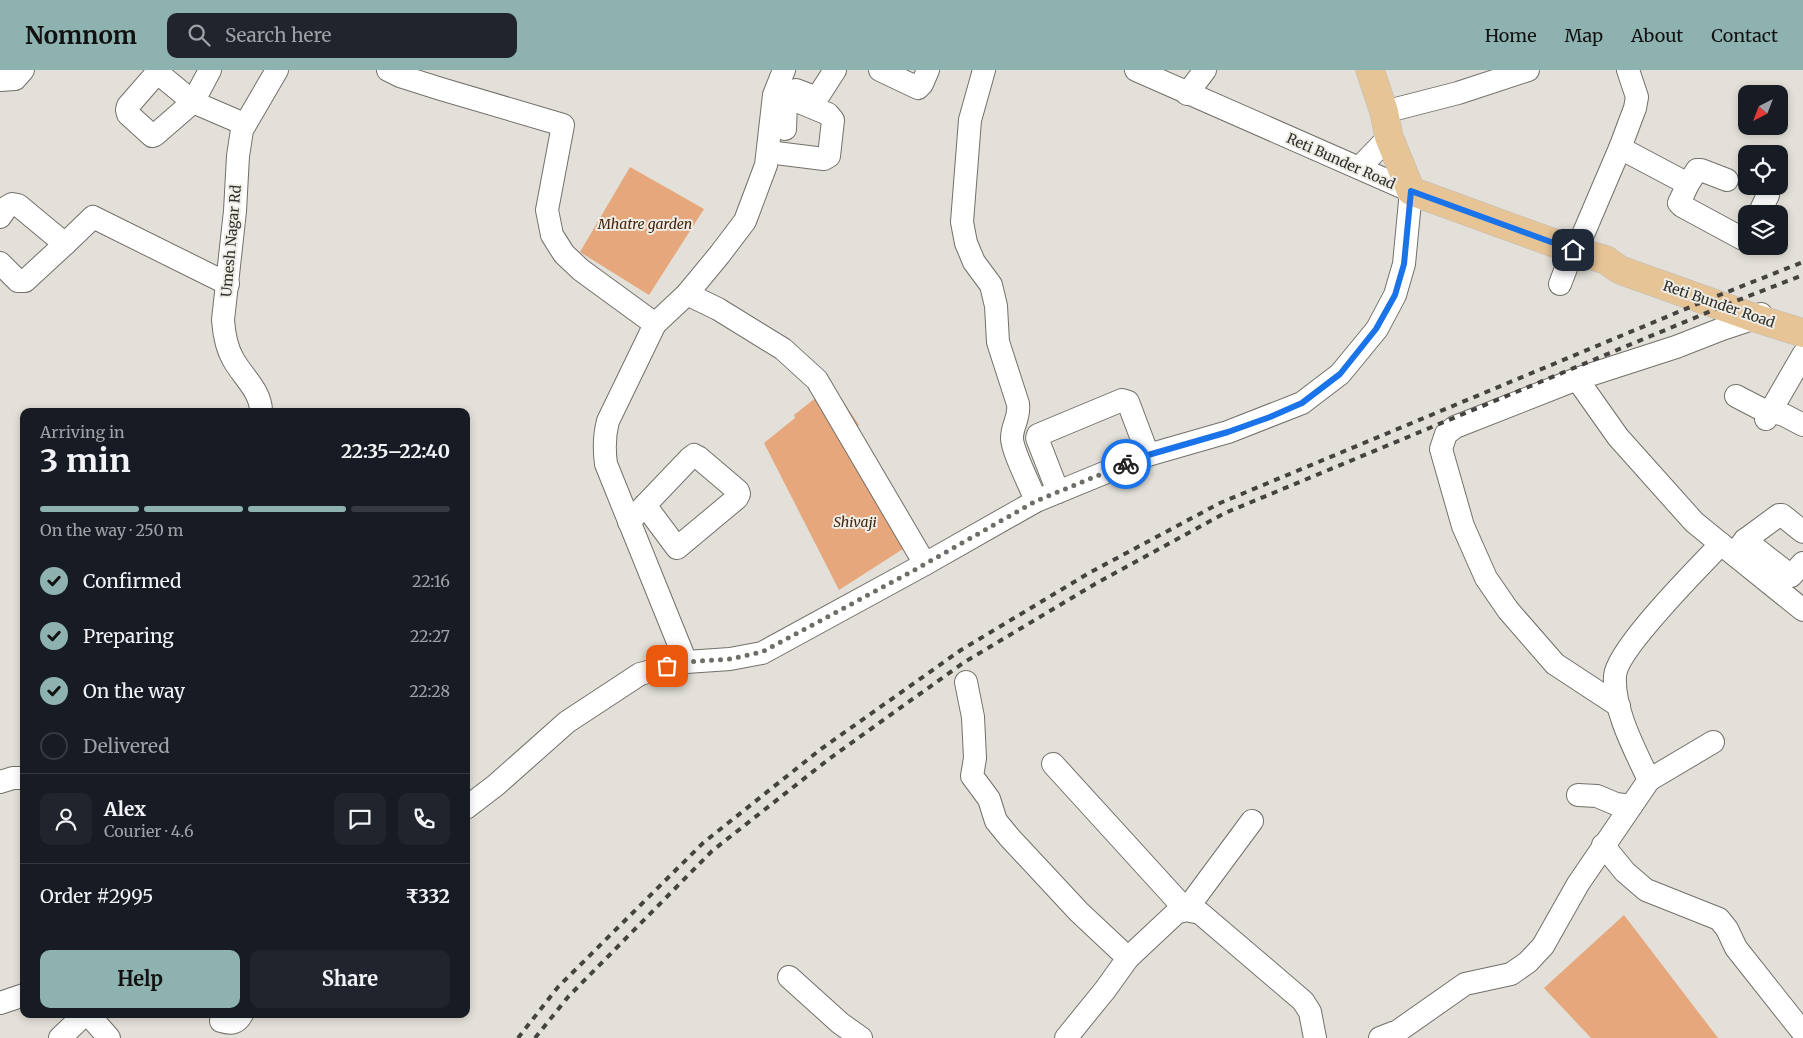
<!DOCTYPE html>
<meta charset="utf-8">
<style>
body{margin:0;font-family:Merriweather,serif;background:#20242c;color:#f1f3f6;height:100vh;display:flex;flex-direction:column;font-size:19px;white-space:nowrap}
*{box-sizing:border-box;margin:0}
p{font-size:16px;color:#9ea1a6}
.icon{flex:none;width:28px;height:28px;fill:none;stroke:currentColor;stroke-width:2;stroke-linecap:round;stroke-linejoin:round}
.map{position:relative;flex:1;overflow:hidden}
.side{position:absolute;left:20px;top:338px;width:450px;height:610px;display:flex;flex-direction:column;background:#171b24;border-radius:10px;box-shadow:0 2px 8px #0003}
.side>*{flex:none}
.needle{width:32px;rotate:222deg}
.tools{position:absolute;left:1738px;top:15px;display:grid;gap:10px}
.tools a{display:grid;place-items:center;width:50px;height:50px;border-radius:10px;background:#171b24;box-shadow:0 2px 8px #0003;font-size:25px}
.pin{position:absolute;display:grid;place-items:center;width:42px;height:42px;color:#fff;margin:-21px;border-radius:10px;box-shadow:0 2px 8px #0006}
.courier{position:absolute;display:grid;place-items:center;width:50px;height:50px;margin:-25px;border:4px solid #1a73e8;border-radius:50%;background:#fff;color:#222;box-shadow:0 1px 6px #0007}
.head em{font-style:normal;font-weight:700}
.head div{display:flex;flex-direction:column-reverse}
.head{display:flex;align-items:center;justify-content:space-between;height:85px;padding:0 20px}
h1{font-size:32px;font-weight:700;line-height:38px}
.bar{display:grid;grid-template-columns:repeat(4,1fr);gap:8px 5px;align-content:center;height:60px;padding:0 20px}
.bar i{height:6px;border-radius:4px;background:#363941}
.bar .selected{background:#8eb2b0}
.bar p{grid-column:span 4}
.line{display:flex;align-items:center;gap:12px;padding:0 20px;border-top:1px solid #363941}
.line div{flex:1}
.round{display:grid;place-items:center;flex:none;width:52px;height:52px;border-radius:10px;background:#20242c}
ol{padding:0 20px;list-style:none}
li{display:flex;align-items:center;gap:15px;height:55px}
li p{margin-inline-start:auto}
li .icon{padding:5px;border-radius:50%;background:#8eb2b0;color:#111;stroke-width:4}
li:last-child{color:#9ea1a6}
li i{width:28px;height:28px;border:2px solid #363941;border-radius:50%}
.primary-button{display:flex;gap:10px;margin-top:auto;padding:10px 20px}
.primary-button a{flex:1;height:58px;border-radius:10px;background:#8eb2b0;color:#111;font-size:20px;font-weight:700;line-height:58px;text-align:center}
.primary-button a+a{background:#20242c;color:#f1f3f6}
header{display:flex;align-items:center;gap:30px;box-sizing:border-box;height:70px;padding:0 25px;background:#8eb2b0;color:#111}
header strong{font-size:24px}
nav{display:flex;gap:28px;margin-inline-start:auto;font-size:18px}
.search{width:350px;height:45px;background:#20242c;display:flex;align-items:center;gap:12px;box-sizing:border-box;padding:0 18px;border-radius:10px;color:#9ea1a6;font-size:19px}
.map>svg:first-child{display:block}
.green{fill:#e7a77c}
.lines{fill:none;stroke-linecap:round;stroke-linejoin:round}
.minor-casing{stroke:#72706a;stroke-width:24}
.major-casing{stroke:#bdbcbb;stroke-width:29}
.minor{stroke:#fff;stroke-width:22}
.major{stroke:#e6c495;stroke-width:28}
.rail{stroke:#444340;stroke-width:4;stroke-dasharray:6 6;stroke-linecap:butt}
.done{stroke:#6e6d68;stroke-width:5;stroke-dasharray:0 9}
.route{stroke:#1a73e8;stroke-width:6}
.labels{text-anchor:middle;stroke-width:4;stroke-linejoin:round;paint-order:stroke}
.street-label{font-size:14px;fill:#302f2c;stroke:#efede6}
.park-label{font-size:14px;font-style:italic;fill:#46240a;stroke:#efede6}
</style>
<header>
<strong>Nomnom</strong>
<div class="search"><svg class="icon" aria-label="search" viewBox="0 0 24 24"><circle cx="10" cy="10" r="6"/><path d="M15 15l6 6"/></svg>Search here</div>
<nav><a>Home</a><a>Map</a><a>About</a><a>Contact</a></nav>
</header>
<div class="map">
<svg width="1803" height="968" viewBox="0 0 1803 968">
<rect width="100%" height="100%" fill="#e2e0d8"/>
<g class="green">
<path d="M630,97L704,139L649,225L580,182Z"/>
<path d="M832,315L859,355L855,359L917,470L839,520L764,373L795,348L794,345Z"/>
<path d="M1624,845L1718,968H1591L1544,918Z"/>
</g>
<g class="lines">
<defs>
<g id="minor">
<path d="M210,0L193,32L155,65L152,66L150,64L128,44L127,40L128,36L155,5L158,3L193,32L244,54"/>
<path d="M388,0L400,6L441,19L563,55L547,140L552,165L564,184L581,200L655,254L687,224L720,184L745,151L766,95L774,25L784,0"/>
<path d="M880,0L918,18L922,14L928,0"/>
<path d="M984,0L970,50L962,152L966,173L974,192L991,215L996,236L998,272L1018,334C1020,348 1012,355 1012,368C1012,381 1031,417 1036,431"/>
<path d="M0,10L15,9L23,0"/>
<path d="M796,20L817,28L835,0"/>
<path d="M1187,24L1205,0"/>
<path d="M1384,42L1458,23L1528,0"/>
<path d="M1620,78L1688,114"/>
<path d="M768,82L824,89L829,86L833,50L828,44L792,29L786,33L785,59"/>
<path d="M1359,98L1389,67"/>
<path d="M1727,110L1701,100H1697L1688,114L1679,133L1682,136L1743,169L1746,168"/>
<path d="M1759,144L1768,125"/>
<path d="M0,147L7,137L12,134L18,135L65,174L93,147L228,214"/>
<path d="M1576,181L1620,78L1635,38L1637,27L1628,0"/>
<path d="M0,193L18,211H25L65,174"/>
<path d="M1560,214L1573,180"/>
<path d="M687,224L718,239L783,279L817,310L925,494"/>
<path d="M655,254L608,351C604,366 604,379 606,394L686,592"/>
<path d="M1577,309L1455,357L1446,364L1441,379L1463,456L1486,508L1508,540L1555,594L1619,636"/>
<path d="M1736,326L1761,339L1784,345L1803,355"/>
<path d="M261,341C261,321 242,306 233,289C226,277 224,263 223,250L235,141L238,86L242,60L277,0"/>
<path d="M1766,349L1803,285"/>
<path d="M1058,422L1037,368L1038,365L1122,330L1128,332L1148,385"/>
<path d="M629,452L690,388L694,385L698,387L738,421L739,424L737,428L677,478L645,435"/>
<path d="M1745,470L1791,506L1803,493"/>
<path d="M1721,474L1803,540"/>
<path d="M1734,484L1745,470L1779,445H1782L1803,462"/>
<path d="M966,612L973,647L975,688L972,706L989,729L996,751L1010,768L1079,842L1128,888L1176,843L1186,840L1200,843L1303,931L1310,942L1315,968"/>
<path d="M1713,672L1649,710C1635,680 1613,640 1615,606C1616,580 1700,496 1721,474L1694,452L1618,367L1577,309L1676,277L1722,259L1755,248L1761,244"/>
<path d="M1053,694L1186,840L1252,751"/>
<path d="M0,712L13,708H24"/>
<path d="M1578,725L1597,726L1616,734L1631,736"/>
<path d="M466,738L496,715L567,652L640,604L686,592L730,589L762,583L925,494L1036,431L1148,385L1228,362L1302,333L1340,304L1377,259L1395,225L1404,194L1411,121L1136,0"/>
<path d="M1603,775L1625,802L1646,820L1719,849L1727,859L1736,878L1801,960L1803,958"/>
<path d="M789,907L840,953L861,968"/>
<path d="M0,933L24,925"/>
<path d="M88,944L109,968"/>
<path d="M221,951C231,954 237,954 242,944"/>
<path d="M60,968L85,944"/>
<path d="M1066,968L1105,920L1128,888"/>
<path d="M1380,968L1398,961L1465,914L1511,904L1528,892L1543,876L1578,814L1649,710"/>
</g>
<path id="major" d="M1370,0L1384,42L1389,67L1411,121L1576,181L1606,190L1620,200L1755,248L1803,263"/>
</defs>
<use href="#minor" class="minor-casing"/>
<use href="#major" class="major-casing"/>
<use href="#minor" class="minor"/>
<use href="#major" class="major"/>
<g class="rail">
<path d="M518,968L558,917L703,773L821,679L961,580L1089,503L1220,433L1707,230L1803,192"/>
<path d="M535,968L568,927L712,781L829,689L963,593L1095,514L1225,443L1723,236L1803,205"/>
</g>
</g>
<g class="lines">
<path class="done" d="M667,596L686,592L730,589L762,582L911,502L1036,431L1126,394"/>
<path class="route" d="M1126,394L1148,385L1228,362L1270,347L1302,333L1340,304L1376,259L1395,225L1404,194L1411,121L1573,180"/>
</g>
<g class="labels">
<g class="street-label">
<text transform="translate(1341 91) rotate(24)" y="5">Reti Bunder Road</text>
<text transform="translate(231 171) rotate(-85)" y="5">Umesh Nagar Rd</text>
<text transform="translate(1719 234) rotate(19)" y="5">Reti Bunder Road</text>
</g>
<g class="park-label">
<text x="645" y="159">Mhatre garden</text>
<text x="855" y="457">Shivaji</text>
</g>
</g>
</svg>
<div class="tools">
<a><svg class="needle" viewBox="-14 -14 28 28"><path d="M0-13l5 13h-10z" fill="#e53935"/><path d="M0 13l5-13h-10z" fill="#9ea1a6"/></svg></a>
<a><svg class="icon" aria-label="locate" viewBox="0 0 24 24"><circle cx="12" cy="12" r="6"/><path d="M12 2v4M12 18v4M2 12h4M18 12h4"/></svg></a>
<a><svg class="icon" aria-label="layers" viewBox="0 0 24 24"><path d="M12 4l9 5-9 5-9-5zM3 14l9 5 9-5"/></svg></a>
</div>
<div class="pin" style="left:667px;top:596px;background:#ea580c"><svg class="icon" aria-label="bag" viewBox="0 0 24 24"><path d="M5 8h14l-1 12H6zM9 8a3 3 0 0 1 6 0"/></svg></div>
<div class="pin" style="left:1573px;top:180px;background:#1f2937"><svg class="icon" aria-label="home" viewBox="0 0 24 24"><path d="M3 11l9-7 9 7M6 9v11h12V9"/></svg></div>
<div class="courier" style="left:1126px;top:394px"><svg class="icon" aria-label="bike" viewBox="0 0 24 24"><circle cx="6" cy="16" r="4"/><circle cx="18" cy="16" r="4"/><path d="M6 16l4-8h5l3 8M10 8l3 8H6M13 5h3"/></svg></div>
<section class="side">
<div class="head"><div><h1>3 min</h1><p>Arriving in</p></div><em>22:35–22:40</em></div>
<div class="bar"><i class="selected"></i><i class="selected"></i><i class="selected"></i><i></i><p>On the way · 250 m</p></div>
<ol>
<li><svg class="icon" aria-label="check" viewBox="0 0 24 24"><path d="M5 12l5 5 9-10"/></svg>Confirmed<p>22:16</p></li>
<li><svg class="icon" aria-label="check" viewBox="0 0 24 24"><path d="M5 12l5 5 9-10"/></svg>Preparing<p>22:27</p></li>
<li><svg class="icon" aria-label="check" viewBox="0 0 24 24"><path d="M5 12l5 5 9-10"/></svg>On the way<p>22:28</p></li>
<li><i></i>Delivered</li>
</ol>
<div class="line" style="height:90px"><a class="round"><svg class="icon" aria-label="person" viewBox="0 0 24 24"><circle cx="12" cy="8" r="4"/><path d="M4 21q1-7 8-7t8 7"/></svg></a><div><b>Alex</b><p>Courier · 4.6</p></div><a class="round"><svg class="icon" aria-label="chat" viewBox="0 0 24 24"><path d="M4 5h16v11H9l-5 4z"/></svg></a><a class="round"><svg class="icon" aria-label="phone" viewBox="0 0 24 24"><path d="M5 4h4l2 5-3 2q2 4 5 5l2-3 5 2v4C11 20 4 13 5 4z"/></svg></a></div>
<div class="line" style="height:65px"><div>Order #2995</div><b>₹332</b></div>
<div class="primary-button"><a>Help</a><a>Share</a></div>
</section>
</div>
